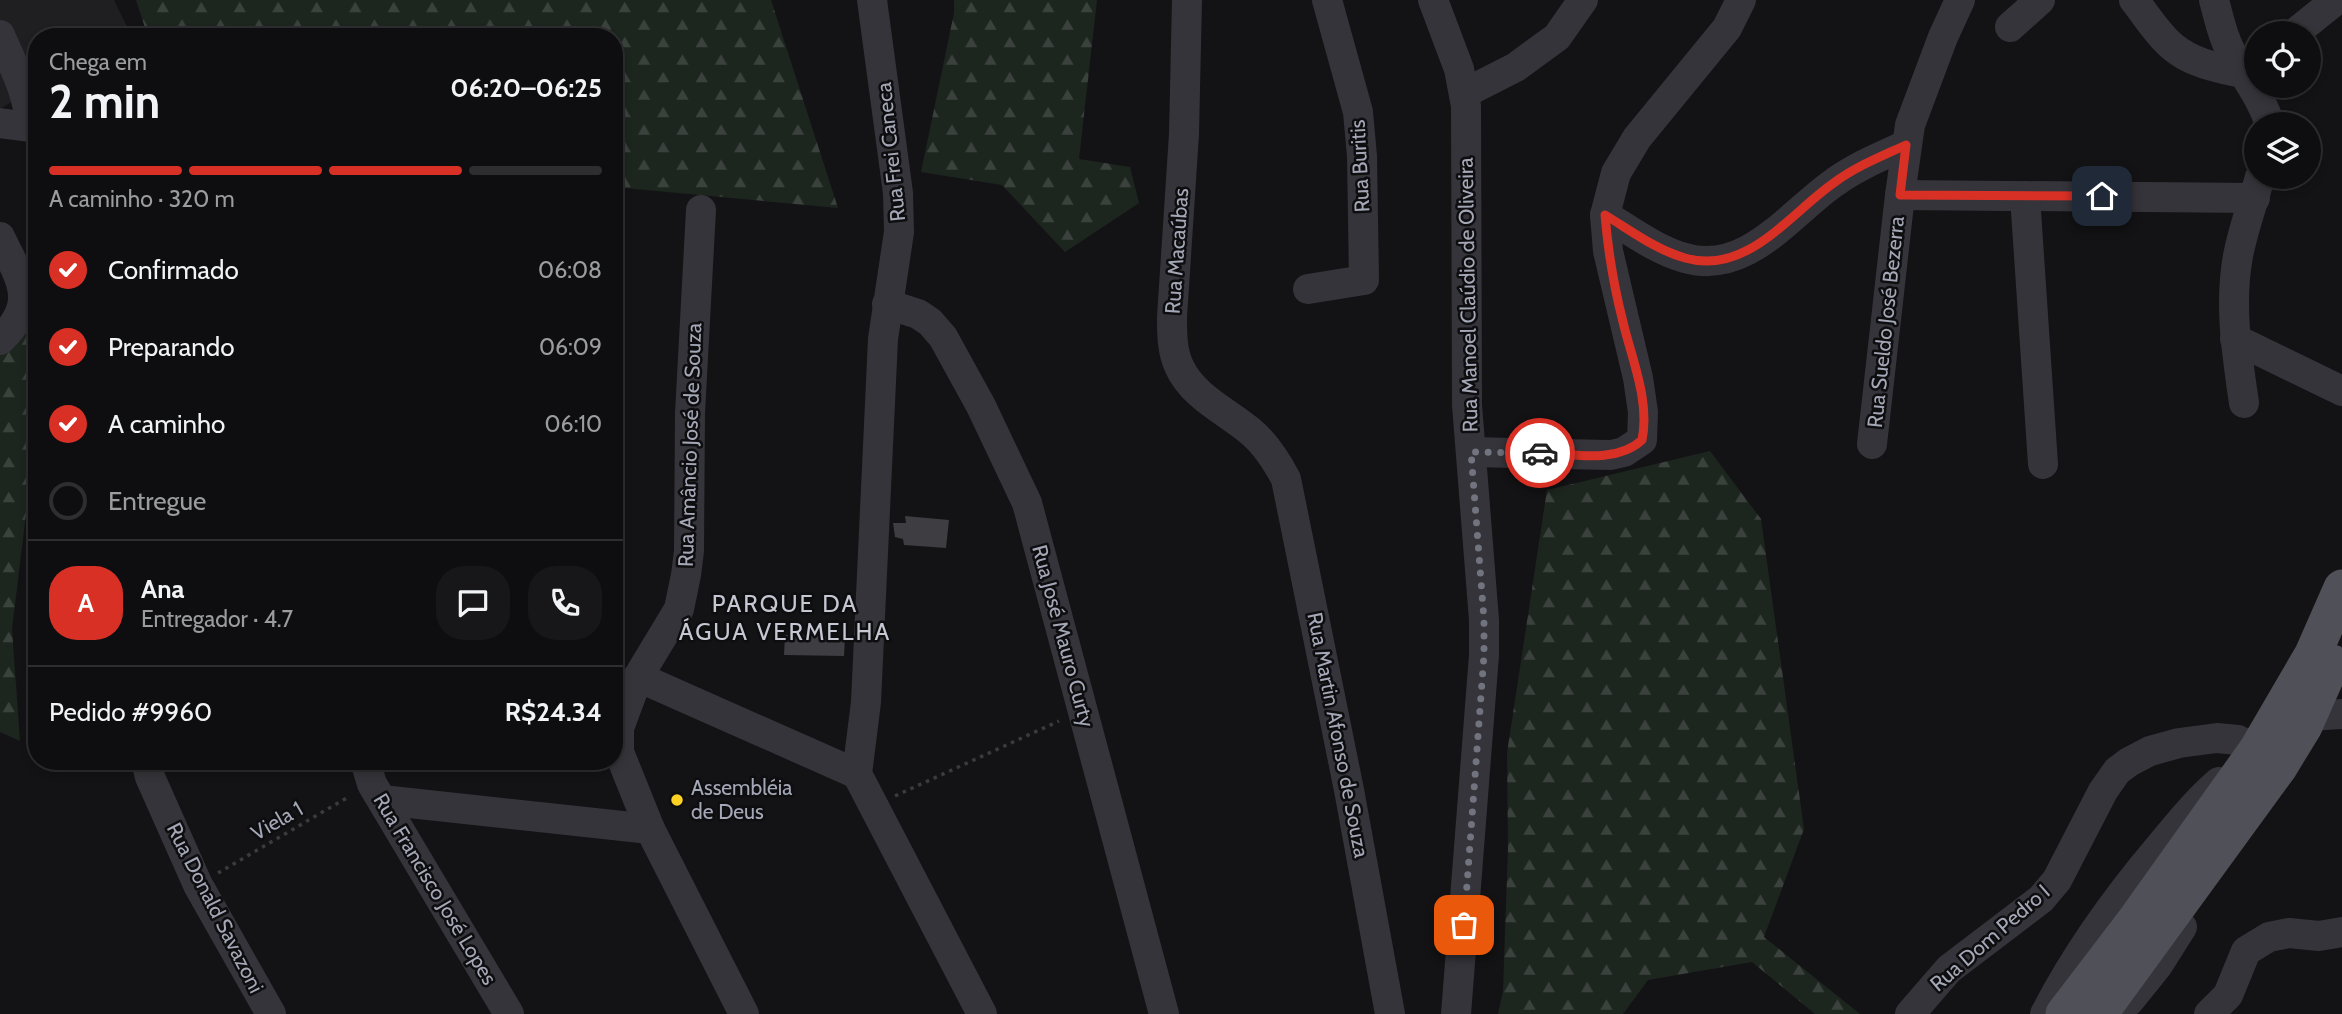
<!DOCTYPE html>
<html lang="pt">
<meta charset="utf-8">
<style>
body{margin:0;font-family:Cabin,sans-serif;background:#171719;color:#f1f3f6;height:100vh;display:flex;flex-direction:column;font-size:26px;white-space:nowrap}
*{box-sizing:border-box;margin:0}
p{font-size:23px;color:#9b9c9f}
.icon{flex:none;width:38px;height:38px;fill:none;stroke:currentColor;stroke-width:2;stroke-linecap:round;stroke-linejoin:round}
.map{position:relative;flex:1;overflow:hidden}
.panel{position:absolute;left:28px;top:28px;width:595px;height:742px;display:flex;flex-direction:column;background:#0e0e10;border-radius:28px;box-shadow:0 4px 10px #0003,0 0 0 2px #2e2e30}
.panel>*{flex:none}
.buttons{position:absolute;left:2244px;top:21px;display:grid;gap:14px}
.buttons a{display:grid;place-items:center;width:77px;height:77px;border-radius:50%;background:#0e0e10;box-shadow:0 4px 10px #0003,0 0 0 2px #2e2e30;font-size:35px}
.pin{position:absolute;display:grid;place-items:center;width:60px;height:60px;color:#fff;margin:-30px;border-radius:14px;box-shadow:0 4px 10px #0006}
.courier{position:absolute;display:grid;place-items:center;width:70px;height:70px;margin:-35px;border:5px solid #d93025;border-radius:50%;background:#fff;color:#222;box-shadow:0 2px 9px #0007}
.overview em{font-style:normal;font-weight:700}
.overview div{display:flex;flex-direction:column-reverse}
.overview{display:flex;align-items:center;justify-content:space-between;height:119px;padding:0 21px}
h1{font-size:46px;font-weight:700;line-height:52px}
.bar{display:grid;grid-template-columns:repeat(4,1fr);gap:10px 7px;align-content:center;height:84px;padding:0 21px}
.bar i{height:9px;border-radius:5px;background:#2e2e30}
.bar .active{background:#d93025}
.bar p{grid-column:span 4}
.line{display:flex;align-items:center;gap:18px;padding:0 21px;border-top:2px solid #2e2e30}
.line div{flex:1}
.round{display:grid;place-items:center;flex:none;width:74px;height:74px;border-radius:28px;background:#171719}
ol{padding:0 21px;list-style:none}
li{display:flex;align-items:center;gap:21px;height:77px}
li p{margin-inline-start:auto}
li .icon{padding:7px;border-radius:50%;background:#d93025;color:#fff;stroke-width:4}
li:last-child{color:#9b9c9f}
li i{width:38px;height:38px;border:4px solid #2e2e30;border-radius:50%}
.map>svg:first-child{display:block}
.built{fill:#1f1f22}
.forest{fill:url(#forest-firs)}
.building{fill:#3d3d42}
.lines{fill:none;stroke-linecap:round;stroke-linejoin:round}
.path{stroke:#3a3b41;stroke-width:3.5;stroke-dasharray:3.5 5;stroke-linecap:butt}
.minor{stroke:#34343a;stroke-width:30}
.major{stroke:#505059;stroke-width:37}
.done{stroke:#71737e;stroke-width:7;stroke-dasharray:0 12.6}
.route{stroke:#d93025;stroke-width:9}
.poi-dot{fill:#fed122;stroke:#0e0e10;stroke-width:2.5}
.labels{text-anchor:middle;stroke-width:5;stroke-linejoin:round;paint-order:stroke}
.street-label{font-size:21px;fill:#a4a7b6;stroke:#0e0e10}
.poi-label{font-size:21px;fill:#a4a7b6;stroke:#0e0e10;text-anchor:start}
.quarter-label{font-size:24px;letter-spacing:2px;fill:#c5c7d2;stroke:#0e0e10}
</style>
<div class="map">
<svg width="2342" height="1014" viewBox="0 0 2342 1014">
<defs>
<pattern id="forest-firs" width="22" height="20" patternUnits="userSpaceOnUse" patternTransform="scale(1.75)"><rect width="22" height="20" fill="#1d251f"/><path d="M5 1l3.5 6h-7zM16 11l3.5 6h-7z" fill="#3b423d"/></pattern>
</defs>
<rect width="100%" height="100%" fill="#131315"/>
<path class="built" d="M0,0H114L132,37H37V105L28,92L0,109Z"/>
<g class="forest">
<path d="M136,0H771L838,208L614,187V37H148Z"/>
<path d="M954,0H1097L1079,159L1130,167L1139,203L1065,252L1002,185L921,172L954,13Z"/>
<path d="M31,327L37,331V424L12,629L20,741L0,732V354Z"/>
<path d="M1710,451L1761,519L1804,829L1764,937L1860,1014H1815L1752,962L1648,980L1623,1014H1498L1503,991L1508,848L1507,753L1547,490Z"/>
</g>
<g class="building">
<path d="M905,516L949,520L946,548L904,545L903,539L895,537L893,523H906Z"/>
<path d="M785,635L845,637L844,656L784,655Z"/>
</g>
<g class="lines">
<g class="path">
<path d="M895,796L1059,721"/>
<path d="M218,873L350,796"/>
</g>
<g class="minor">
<path d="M872,0L898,193L899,232L883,339L866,702L857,774L982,1014"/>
<path d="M1187,0L1184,134L1172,317C1172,334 1172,351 1179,366C1192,396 1226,411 1250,431C1266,444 1277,462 1286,479L1349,790L1390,1014"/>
<path d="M1433,0L1459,69L1466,106L1467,405L1484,620V655L1456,1014"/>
<path d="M2134,0C2146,15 2158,35 2173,47C2193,64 2220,68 2245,74"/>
<path d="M2214,0C2219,18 2222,36 2231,52C2245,77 2261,97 2270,124"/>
<path d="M2010,27L2040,0"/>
<path d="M2295,33L2336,0"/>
<path d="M0,35C13,66 29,93 30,127"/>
<path d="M1465,93L1516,67L1557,37L1583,0"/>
<path d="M0,123L37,128"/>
<path d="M1900,195L2255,198"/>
<path d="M2025,196L2043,464"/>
<path d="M701,210L690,413L689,551L686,575L679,609L638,677L619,728V752L650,829L744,1014"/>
<path d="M1605,215C1630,230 1656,250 1685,258C1747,276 1790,213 1835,182C1857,166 1882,156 1906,145"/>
<path d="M0,237C20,279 40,302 0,340"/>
<path d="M1308,289L1364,280L1362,156L1358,112L1327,0"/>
<path d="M887,304L918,314L930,322L943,337L981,406L1027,503L1164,1014"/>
<path d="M2235,339L2342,391"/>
<path d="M2244,403C2237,355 2229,304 2238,256C2243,229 2253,203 2260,177"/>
<path d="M1872,444L1900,195L1910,125L1943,37L1960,0"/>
<path d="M1471,452L1611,455L1624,452L1642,440L1643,412L1638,378L1608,251L1605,215L1616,173L1637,138L1727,28L1741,0"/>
<path d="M638,677L857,774"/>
<path d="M2309,716L2342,714"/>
<path d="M146,761L150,777L198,885L271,1014"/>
<path d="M365,761L372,784L509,1014"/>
<path d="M382,800L650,829"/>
<path d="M2129,1001L2158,965L2182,927"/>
<path d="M1910,1014L1949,969L2041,899L2057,880L2103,791L2117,771L2129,762L2150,751L2179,743L2217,738L2238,740L2257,750"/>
<path d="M2045,1014C2077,952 2116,898 2161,845C2179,823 2198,800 2219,782"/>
<path d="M2209,1014L2228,995L2246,951L2269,937L2289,933L2319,936L2342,932"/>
</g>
<g class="major">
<path d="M2064,1014L2135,921L2257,750L2313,654L2342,588"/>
<path d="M2099,1014L2279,767L2304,726L2332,663"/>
</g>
</g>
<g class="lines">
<path class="done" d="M1464,925L1484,655V620L1471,452L1540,453"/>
<path class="route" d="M1540,453C1572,454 1616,464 1642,440C1650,401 1632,360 1623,322C1614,287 1608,251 1605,215C1630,230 1656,250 1685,258C1747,276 1790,213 1835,182C1857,166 1882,156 1906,145L1900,195L2102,196"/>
</g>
<circle class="poi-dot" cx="677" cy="800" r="7"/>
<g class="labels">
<g class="street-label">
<text transform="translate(891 152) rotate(-96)" y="7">Rua Frei Caneca</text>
<text transform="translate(1360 166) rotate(-93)" y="7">Rua Buritis</text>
<text transform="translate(1177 251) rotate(-86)" y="7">Rua Macaúbas</text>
<text transform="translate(1468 295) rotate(-91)" y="7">Rua Manoel Claúdio de Oliveira</text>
<text transform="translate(1886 322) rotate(-84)" y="7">Rua Sueldo José Bezerra</text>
<text transform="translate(690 445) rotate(-88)" y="7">Rua Amâncio José de Souza</text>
<text transform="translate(1063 636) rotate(75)" y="7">Rua José Mauro Curty</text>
<text transform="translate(1338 735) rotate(79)" y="7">Rua Martin Afonso de Souza</text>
<text transform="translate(277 821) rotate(-30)" y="7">Viela 1</text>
<text transform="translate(435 889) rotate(59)" y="7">Rua Francisco José Lopes</text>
<text transform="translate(215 908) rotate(63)" y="7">Rua Donald Savazoni</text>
<text transform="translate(1990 938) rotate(-41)" y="7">Rua Dom Pedro I</text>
</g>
<g class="poi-label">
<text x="691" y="795">Assembléia<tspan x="691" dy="24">de Deus</tspan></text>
</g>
<g class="quarter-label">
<text x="785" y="612">PARQUE DA<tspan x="785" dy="28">ÁGUA VERMELHA</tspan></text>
</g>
</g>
</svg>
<div class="buttons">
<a><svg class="icon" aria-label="locate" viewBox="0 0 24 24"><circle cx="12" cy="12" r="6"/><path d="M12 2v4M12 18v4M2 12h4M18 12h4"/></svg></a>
<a><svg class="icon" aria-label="layers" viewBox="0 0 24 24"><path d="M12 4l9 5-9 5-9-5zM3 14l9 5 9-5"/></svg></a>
</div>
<div class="pin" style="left:1464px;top:925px;background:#ea580c"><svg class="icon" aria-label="bag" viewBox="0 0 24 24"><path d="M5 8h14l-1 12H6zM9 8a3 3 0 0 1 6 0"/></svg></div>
<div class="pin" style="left:2102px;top:196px;background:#1f2937"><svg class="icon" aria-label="home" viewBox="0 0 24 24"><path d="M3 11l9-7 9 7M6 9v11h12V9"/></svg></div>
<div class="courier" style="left:1540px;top:453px"><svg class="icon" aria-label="car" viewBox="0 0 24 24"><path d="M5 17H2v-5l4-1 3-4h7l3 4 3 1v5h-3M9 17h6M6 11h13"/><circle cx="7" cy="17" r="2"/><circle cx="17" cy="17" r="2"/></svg></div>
<section class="panel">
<div class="overview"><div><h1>2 min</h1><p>Chega em</p></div><em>06:20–06:25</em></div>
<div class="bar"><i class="active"></i><i class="active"></i><i class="active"></i><i></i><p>A caminho · 320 m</p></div>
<ol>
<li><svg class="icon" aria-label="check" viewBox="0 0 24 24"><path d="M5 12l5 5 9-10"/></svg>Confirmado<p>06:08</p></li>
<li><svg class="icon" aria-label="check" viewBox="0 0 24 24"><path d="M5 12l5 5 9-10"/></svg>Preparando<p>06:09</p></li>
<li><svg class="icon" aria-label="check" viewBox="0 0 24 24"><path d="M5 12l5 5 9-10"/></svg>A caminho<p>06:10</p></li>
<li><i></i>Entregue</li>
</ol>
<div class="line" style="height:126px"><b class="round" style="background:#d93025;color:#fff">A</b><div><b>Ana</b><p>Entregador · 4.7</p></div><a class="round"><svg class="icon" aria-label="chat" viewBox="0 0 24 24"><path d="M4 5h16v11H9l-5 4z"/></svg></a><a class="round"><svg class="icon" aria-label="phone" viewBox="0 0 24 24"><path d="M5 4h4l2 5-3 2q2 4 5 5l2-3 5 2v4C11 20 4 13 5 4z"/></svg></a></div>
<div class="line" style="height:91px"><div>Pedido #9960</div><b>R$24.34</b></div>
</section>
</div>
